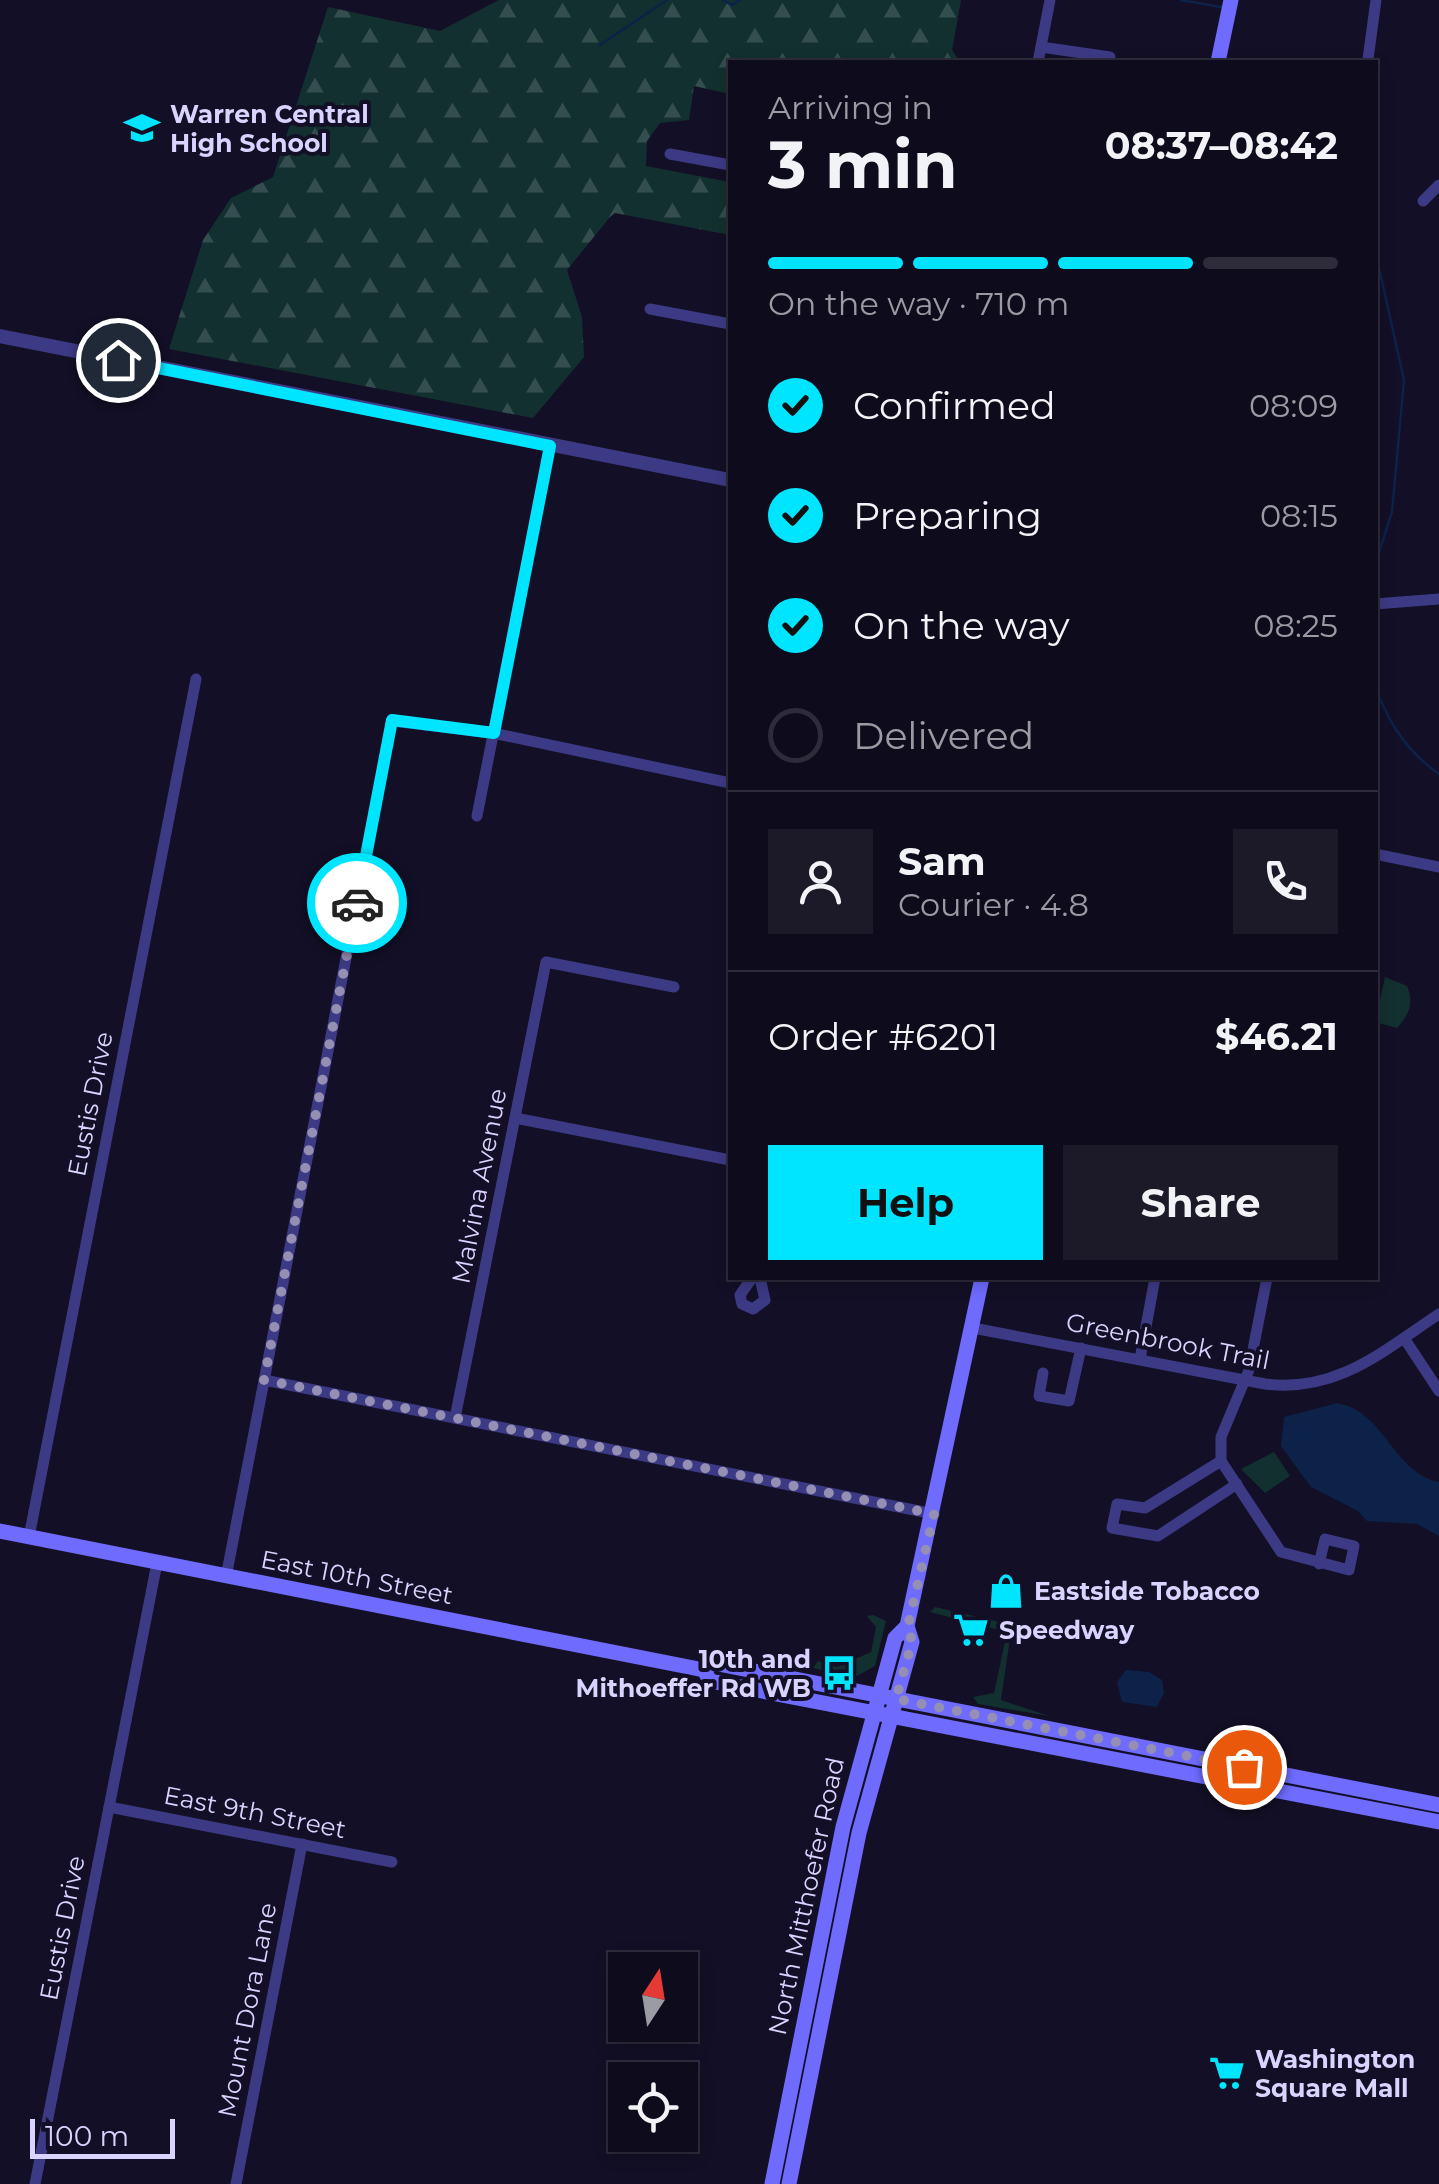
<!DOCTYPE html>
<meta charset="utf-8">
<style>
body{margin:0;font-family:Montserrat,sans-serif;background:#1c1929;color:#f1f3f6;height:100vh;display:flex;flex-direction:column;font-size:38px;white-space:nowrap}
*{box-sizing:border-box;margin:0}
p{font-size:32px;color:#9b9ba3}
.icon{flex:none;width:55px;height:55px;fill:none;stroke:currentColor;stroke-width:2;stroke-linecap:round;stroke-linejoin:round}
.map{position:relative;flex:1;overflow:hidden}
.sheet{position:absolute;left:728px;top:60px;width:650px;height:1220px;display:flex;flex-direction:column;background:#0e0b1c;border-radius:0px;box-shadow:0 5px 15px #0003,0 0 0 2px #2e2b3b}
.sheet>*{flex:none}
.needle{width:65px;rotate:12deg}
.fabs{position:absolute;left:608px;top:1952px;display:grid;gap:20px}
.fabs a{display:grid;place-items:center;width:90px;height:90px;border-radius:0px;background:#0e0b1c;box-shadow:0 5px 15px #0003,0 0 0 2px #2e2b3b;font-size:50px}
.scale{position:absolute;left:30px;bottom:25px;width:145px;box-sizing:border-box;padding-left:10px;border:5px solid #d9d4ff;border-top:0;font-size:28px;line-height:35px;white-space:nowrap;color:#d9d4ff;-webkit-text-stroke:8px #130f26;paint-order:stroke}
.pin{position:absolute;display:grid;place-items:center;width:85px;height:85px;color:#fff;margin:-42px;border:5px solid #fff;border-radius:50%;box-shadow:0 2px 10px #0007}
.courier{position:absolute;display:grid;place-items:center;width:100px;height:100px;margin:-50px;border:8px solid #00e5ff;border-radius:50%;background:#fff;color:#222;box-shadow:0 2px 12px #0007}
.summary em{font-style:normal;font-weight:700}
.summary div{display:flex;flex-direction:column-reverse}
.summary{display:flex;align-items:center;justify-content:space-between;height:170px;padding:0 40px}
h1{font-size:65px;font-weight:700;line-height:75px}
.bar{display:grid;grid-template-columns:repeat(4,1fr);gap:15px 10px;align-content:center;height:120px;padding:0 40px}
.bar i{height:12px;border-radius:8px;background:#2e2b3b}
.bar .on{background:#00e5ff}
.bar p{grid-column:span 4}
.line{display:flex;align-items:center;gap:25px;padding:0 40px;border-top:2px solid #2e2b3b}
.line div{flex:1}
.round{display:grid;place-items:center;flex:none;width:105px;height:105px;border-radius:0px;background:#1c1929}
ol{padding:0 40px;list-style:none}
li{display:flex;align-items:center;gap:30px;height:110px}
li p{margin-inline-start:auto}
li .icon{padding:10px;border-radius:50%;background:#00e5ff;color:#111;stroke-width:4}
li:last-child{color:#9b9ba3}
li i{width:55px;height:55px;border:5px solid #2e2b3b;border-radius:50%}
.action{display:flex;gap:20px;margin-top:auto;padding:20px 40px}
.action a{flex:1;height:115px;border-radius:0px;background:#00e5ff;color:#111;font-size:40px;font-weight:700;line-height:115px;text-align:center}
.action a+a{background:#1c1929;color:#f1f3f6}
.map>svg:first-child{display:block}
.green{fill:#12302f}
.forest{fill:url(#forest-firs)}
.water{fill:#0c2248}
.lines{fill:none;stroke-linecap:round;stroke-linejoin:round}
.stream{stroke:#0c2248;stroke-width:2.5}
.minor{stroke:#3d3a85;stroke-width:11}
.tertiary{stroke:#3d3a85;stroke-width:14}
.secondary{stroke:#6f6bff;stroke-width:15}
.done{stroke:#948fb3;stroke-width:10;stroke-dasharray:0 18}
.route{stroke:#00e5ff;stroke-width:12}
.labels{text-anchor:middle;stroke-width:8;stroke-linejoin:round;paint-order:stroke}
.poi-label{font-size:25px;font-weight:bold;fill:#d9d4ff;stroke:#130f26;text-anchor:start}
.street-label{font-size:25px;fill:#d9d4ff;stroke:#130f26}
</style>
<div class="map">
<svg width="1439" height="2184" viewBox="0 0 1439 2184">
<defs>
<pattern id="forest-firs" width="22" height="20" patternUnits="userSpaceOnUse" patternTransform="scale(2.5)"><rect width="22" height="20" fill="#12302f"/><path d="M5 1l3.5 6h-7zM16 11l3.5 6h-7z" fill="#344d4e"/></pattern>
</defs>
<rect width="100%" height="100%" fill="#130f26"/>
<g class="green">
<path d="M1385,977L1407,986C1414,1003 1409,1015 1397,1028L1375,1022Z"/>
<path d="M1274,1452L1290,1476L1265,1493L1241,1469Z"/>
<path d="M935,1607L1012,1625L1001,1700L1049,1716L978,1704L973,1697L994,1693L1007,1632L930,1612Z"/>
<path d="M873,1615L886,1621L875,1666L855,1677L813,1668L818,1661L837,1667L871,1652L876,1627L867,1616Z"/>
</g>
<path class="forest" d="M499,0H961L952,50L960,62H730V94L694,86L689,120L660,123L647,141L646,166L730,182V235L615,213L610,217L567,270L582,317L584,357L533,418L169,349L203,240L231,198L273,177L328,7L440,31Z"/>
<g class="water">
<path d="M1337,1403C1386,1412 1392,1472 1439,1482V1536L1417,1524L1367,1521L1358,1511L1311,1487L1281,1446L1284,1417Z"/>
<path d="M1126,1670L1149,1672L1162,1680L1164,1693L1157,1707L1122,1702L1117,1682Z"/>
</g>
<g class="lines">
<g class="stream">
<path d="M723,0L732,5L740,0"/>
<path d="M1181,0L1221,7"/>
<path d="M600,45L667,0"/>
<path d="M1375,565L1392,512L1404,380L1376,254"/>
<path d="M1375,685C1387,721 1407,752 1439,774"/>
</g>
<g class="minor">
<path d="M1041,47L1110,57"/>
<path d="M1368,59L1376,0"/>
<path d="M1038,62L1050,0"/>
<path d="M670,154L730,165"/>
<path d="M1423,201L1439,185"/>
<path d="M650,309L730,324"/>
<path d="M1375,604L1439,599"/>
<path d="M477,816L550,446"/>
<path d="M1375,854L1439,867"/>
<path d="M515,1118L730,1160"/>
<path d="M752,1278L740,1295L742,1304L753,1309L765,1300L760,1278"/>
<path d="M1267,1278L1249,1370L1221,1437V1461L1281,1552L1349,1570L1354,1546L1325,1539L1319,1564"/>
<path d="M973,1328L1265,1384C1337,1393 1383,1351 1439,1314"/>
<path d="M1404,1338L1439,1391"/>
<path d="M1140,1359L1155,1278"/>
<path d="M1043,1373L1039,1396L1069,1401L1081,1348"/>
<path d="M264,1380L934,1514"/>
<path d="M455,1418L546,962L674,987"/>
<path d="M1221,1461L1145,1508L1117,1504L1112,1528L1158,1536L1237,1484"/>
<path d="M29,1537L196,679"/>
<path d="M226,1577L392,721L493,733L730,783"/>
<path d="M109,1807L392,1862"/>
<path d="M35,2184L157,1563"/>
<path d="M236,2184L302,1844"/>
</g>
<path class="tertiary" d="M0,336L730,480"/>
<g class="secondary">
<path d="M1218,62L1231,0"/>
<path d="M0,1531L704,1670L713,1663L1439,1805"/>
<path d="M704,1670L710,1681L1439,1822"/>
<path d="M772,2184L843,1827L895,1638L907,1626"/>
<path d="M789,2184L859,1833L912,1642L907,1626L982,1278"/>
</g>
</g>
<g class="lines">
<path class="done" d="M357,903L264,1380L934,1514L908,1626L912,1642L896,1699L1244,1767"/>
<path class="route" d="M118,360L550,446L494,733L392,720L357,903"/>
</g>
<defs>
<symbol id="school-bare" viewBox="-9 -9 18 18"><path d="M0-5L7-2L0 1L-7-2ZM-4 1L0 2.5L4 1V4Q0 6-4 4Z" fill="#00e5ff" stroke="#130f26" stroke-width="2.5" paint-order="stroke"/></symbol>
<symbol id="shop-bare" viewBox="-9 -9 18 18"><path d="M-5-2.5h2.3a2.7 3.5 0 0 1 5.4 0H5L5.5 6h-11ZM-1.5-2.5h3a1.5 2.3 0 0 0-3 0Z" fill="#00e5ff" stroke="#130f26" stroke-width="2.5" paint-order="stroke"/></symbol>
<symbol id="supermarket-bare" viewBox="-9 -9 18 18"><path d="M-6-5.5h2.5l.6 2H6L4.5 2H-2.5L-4.4-4H-6ZM-1.5 3.2a1.3 1.3 0 1 0 .1 0ZM3 3.2a1.3 1.3 0 1 0 .1 0Z" fill="#00e5ff" stroke="#130f26" stroke-width="2.5" paint-order="stroke"/></symbol>
<symbol id="bus-bare" viewBox="-9 -9 18 18"><path d="M-5-6H5V4H4V6H2V4H-2V6H-4V4H-5ZM-3.5-4V0h7V-4ZM-3.5 1.2v1.5H-2V1.2ZM2 1.2v1.5H3.5V1.2Z" fill="#00e5ff" stroke="#130f26" stroke-width="2.5" paint-order="stroke"/></symbol>
</defs>
<g fill-rule="evenodd">
<use href="#school-bare" x="117" y="103" width="50" height="50"/>
<use href="#shop-bare" x="981" y="1566" width="50" height="50"/>
<use href="#supermarket-bare" x="946" y="1605" width="50" height="50"/>
<use href="#bus-bare" x="814" y="1648" width="50" height="50"/>
<use href="#supermarket-bare" x="1202" y="2048" width="50" height="50"/>
</g>
<g class="labels">
<g class="poi-label">
<text x="170" y="123">Warren Central<tspan x="170" dy="29">High School</tspan></text>
<text x="1034" y="1600">Eastside Tobacco</text>
<text x="999" y="1639">Speedway</text>
<text x="811" y="1668" text-anchor="end">10th and<tspan x="811" dy="29">Mithoeffer Rd WB</tspan></text>
<text x="1255" y="2068">Washington<tspan x="1255" dy="29">Square Mall</tspan></text>
</g>
<g class="street-label">
<text transform="translate(90 1104) rotate(-79)" y="9">Eustis Drive</text>
<text transform="translate(479 1186) rotate(-79)" y="9">Malvina Avenue</text>
<text transform="translate(1168 1341) rotate(11)" y="9">Greenbrook Trail</text>
<text transform="translate(357 1577) rotate(11)" y="9">East 10th Street</text>
<text transform="translate(255 1812) rotate(11)" y="9">East 9th Street</text>
<text transform="translate(806 1896) rotate(-78)" y="9">North Mitthoefer Road</text>
<text transform="translate(62 1928) rotate(-79)" y="9">Eustis Drive</text>
<text transform="translate(247 2010) rotate(-79)" y="9">Mount Dora Lane</text>
</g>
</g>
</svg>
<div class="fabs">
<a><svg class="needle" viewBox="-14 -14 28 28"><path d="M0-13l5 13h-10z" fill="#e53935"/><path d="M0 13l5-13h-10z" fill="#9b9ba3"/></svg></a>
<a><svg class="icon" aria-label="locate" viewBox="0 0 24 24"><circle cx="12" cy="12" r="6"/><path d="M12 2v4M12 18v4M2 12h4M18 12h4"/></svg></a>
</div>
<div class="scale">100 m</div>
<div class="pin" style="left:1244px;top:1767px;background:#ea580c"><svg class="icon" aria-label="bag" viewBox="0 0 24 24"><path d="M5 8h14l-1 12H6zM9 8a3 3 0 0 1 6 0"/></svg></div>
<div class="pin" style="left:118px;top:360px;background:#1f2937"><svg class="icon" aria-label="home" viewBox="0 0 24 24"><path d="M3 11l9-7 9 7M6 9v11h12V9"/></svg></div>
<div class="courier" style="left:357px;top:903px"><svg class="icon" aria-label="car" viewBox="0 0 24 24"><path d="M5 17H2v-5l4-1 3-4h7l3 4 3 1v5h-3M9 17h6M6 11h13"/><circle cx="7" cy="17" r="2"/><circle cx="17" cy="17" r="2"/></svg></div>
<section class="sheet">
<div class="summary"><div><h1>3 min</h1><p>Arriving in</p></div><em>08:37–08:42</em></div>
<div class="bar"><i class="on"></i><i class="on"></i><i class="on"></i><i></i><p>On the way · 710 m</p></div>
<ol>
<li><svg class="icon" aria-label="check" viewBox="0 0 24 24"><path d="M5 12l5 5 9-10"/></svg>Confirmed<p>08:09</p></li>
<li><svg class="icon" aria-label="check" viewBox="0 0 24 24"><path d="M5 12l5 5 9-10"/></svg>Preparing<p>08:15</p></li>
<li><svg class="icon" aria-label="check" viewBox="0 0 24 24"><path d="M5 12l5 5 9-10"/></svg>On the way<p>08:25</p></li>
<li><i></i>Delivered</li>
</ol>
<div class="line" style="height:180px"><a class="round"><svg class="icon" aria-label="person" viewBox="0 0 24 24"><circle cx="12" cy="8" r="4"/><path d="M4 21q1-7 8-7t8 7"/></svg></a><div><b>Sam</b><p>Courier · 4.8</p></div><a class="round"><svg class="icon" aria-label="phone" viewBox="0 0 24 24"><path d="M5 4h4l2 5-3 2q2 4 5 5l2-3 5 2v4C11 20 4 13 5 4z"/></svg></a></div>
<div class="line" style="height:130px"><div>Order #6201</div><b>$46.21</b></div>
<div class="action"><a>Help</a><a>Share</a></div>
</section>
</div>
